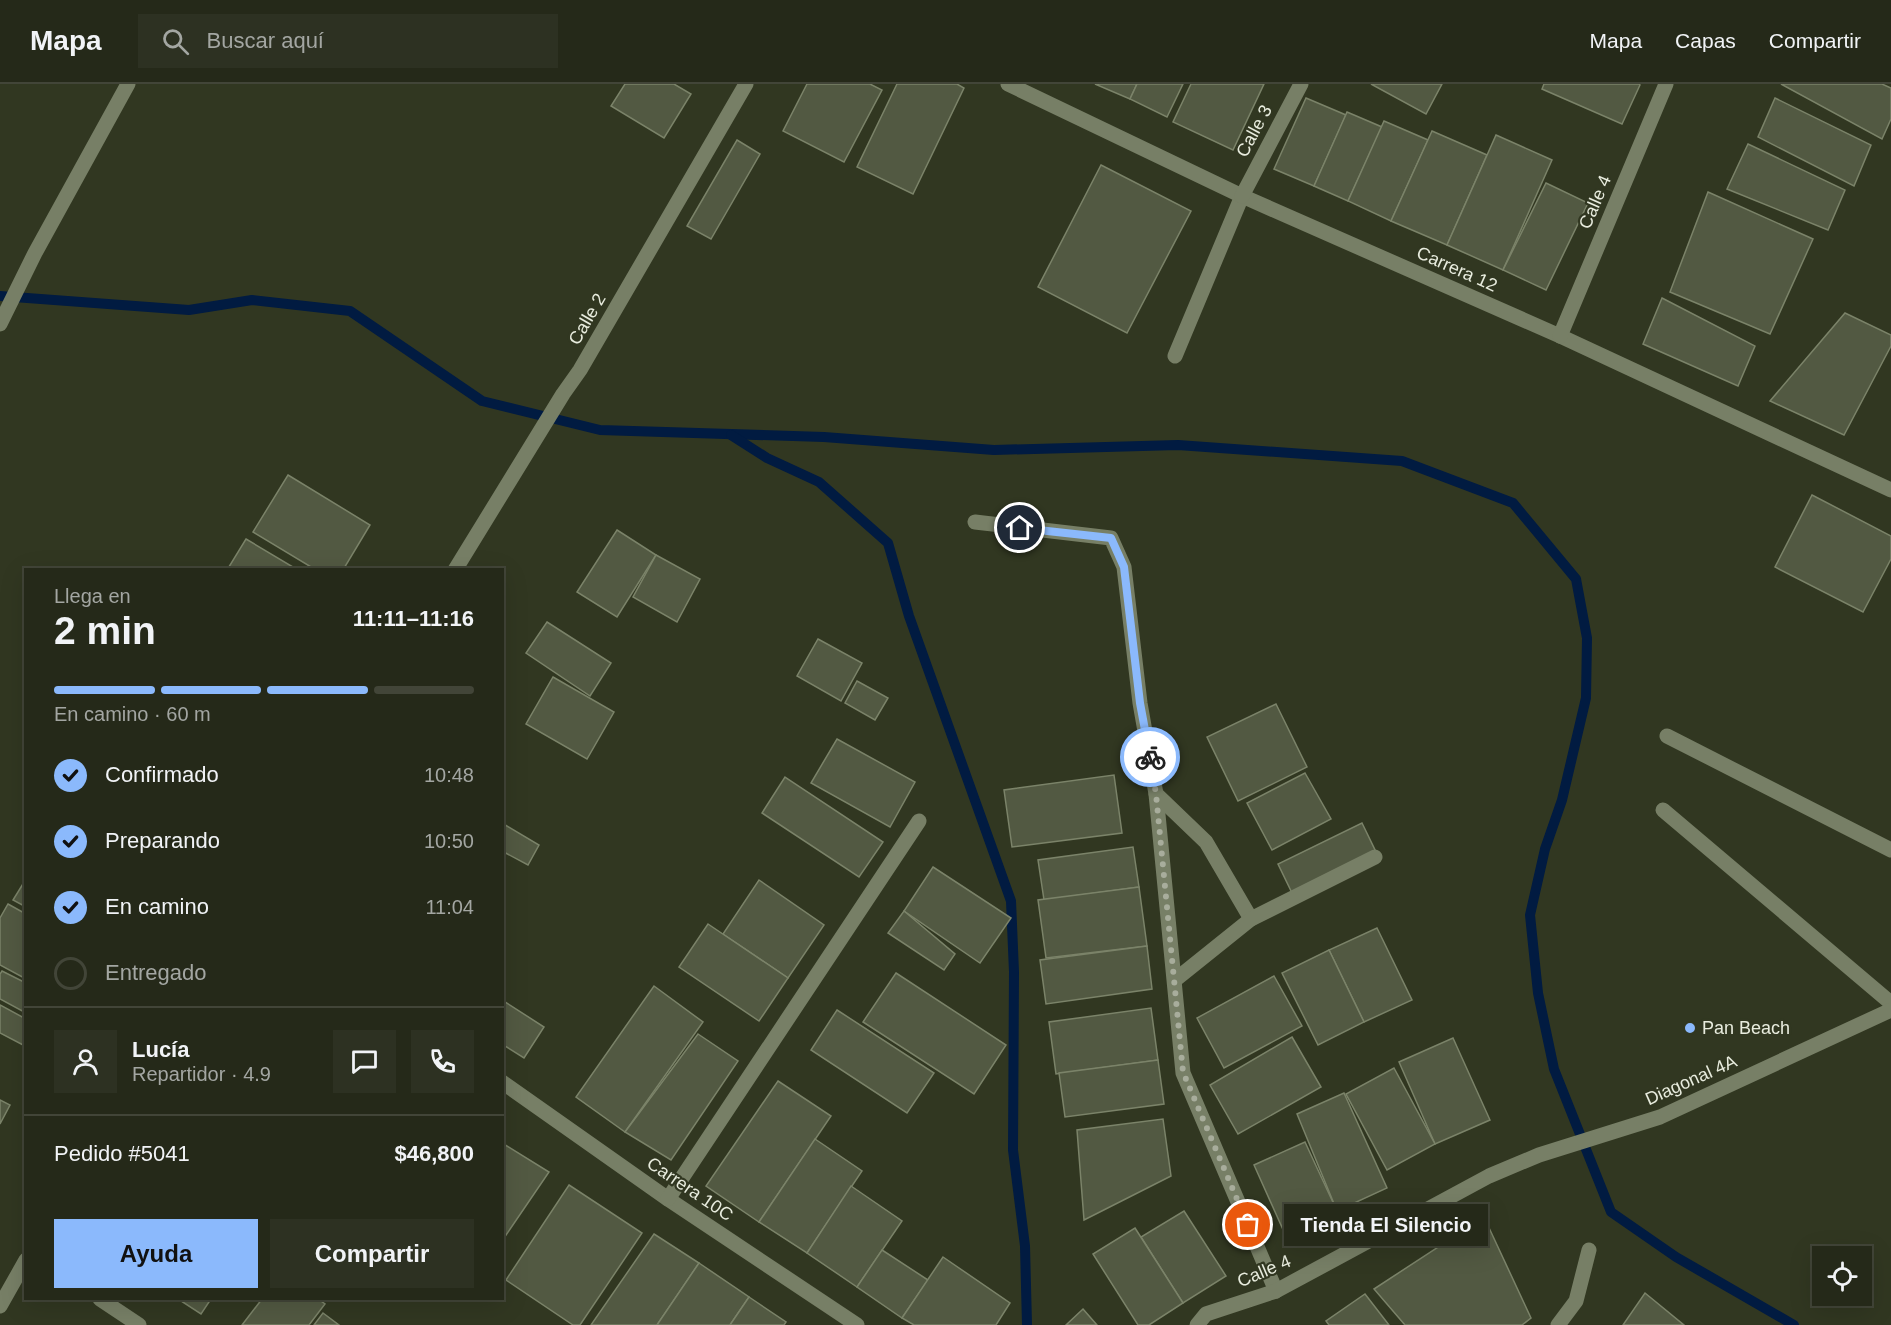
<!DOCTYPE html>
<html lang="es">
<meta charset="utf-8">
<style>
body{margin:0;font-family:Arial,sans-serif;background:#2d3122;color:#f1f3f6;height:100vh;display:flex;flex-direction:column;font-size:22px;white-space:nowrap}
*{box-sizing:border-box;margin:0}
p{font-size:20px;color:#a3a6a2}
.icon{flex:none;width:33px;height:33px;fill:none;stroke:currentColor;stroke-width:2;stroke-linecap:round;stroke-linejoin:round}
.map{position:relative;flex:1;overflow:hidden}
.panel{position:absolute;left:24px;top:484px;width:480px;height:732px;display:flex;flex-direction:column;background:#252919;border-radius:0px;box-shadow:0 6px 24px #0002,0 0 0 2px #424538}
.panel>*{flex:none}
.controls{position:absolute;left:1812px;top:1162px;display:grid;gap:12px}
.controls a{display:grid;place-items:center;width:60px;height:60px;border-radius:0px;background:#252919;box-shadow:0 6px 24px #0002,0 0 0 2px #424538;font-size:30px}
.pin{position:absolute;display:grid;place-items:center;width:51px;height:51px;color:#fff;margin:-26px;border:3px solid #fff;border-radius:50%;box-shadow:0 2px 6px #0007}
.courier{position:absolute;display:grid;place-items:center;width:60px;height:60px;margin:-30px;border:4px solid #8bb9fc;border-radius:50%;background:#fff;color:#222;box-shadow:0 2px 8px #0007}
.bubble{position:absolute;height:42px;border-radius:0px;background:#252919;box-shadow:0 6px 24px #0002,0 0 0 2px #424538;font-size:20px;font-weight:700;line-height:42px;text-align:center}
.headline em{font-style:normal;font-weight:700}
.headline div{display:flex;flex-direction:column-reverse}
.headline{display:flex;align-items:center;justify-content:space-between;height:102px;padding:0 30px}
h1{font-size:39px;font-weight:700;line-height:45px}
.bar{display:grid;grid-template-columns:repeat(4,1fr);gap:9px 6px;align-content:center;height:72px;padding:0 30px}
.bar i{height:8px;border-radius:4px;background:#424538}
.bar .current{background:#8bb9fc}
.bar p{grid-column:span 4}
.line{display:flex;align-items:center;gap:15px;padding:0 30px;border-top:2px solid #424538}
.line div{flex:1}
.round{display:grid;place-items:center;flex:none;width:63px;height:63px;border-radius:0px;background:#2d3122}
ol{padding:0 30px;list-style:none}
li{display:flex;align-items:center;gap:18px;height:66px}
li p{margin-inline-start:auto}
li .icon{padding:6px;border-radius:50%;background:#8bb9fc;color:#111;stroke-width:4}
li:last-child{color:#a3a6a2}
li i{width:33px;height:33px;border:3px solid #424538;border-radius:50%}
.primary-button{display:flex;gap:12px;margin-top:auto;padding:12px 30px}
.primary-button a{flex:1;height:69px;border-radius:0px;background:#8bb9fc;color:#111;font-size:24px;font-weight:700;line-height:69px;text-align:center}
.primary-button a+a{background:#2d3122;color:#f1f3f6}
header{display:flex;align-items:center;gap:36px;box-sizing:border-box;height:84px;padding:0 30px;background:#252919;border-bottom:2px solid #424538}
header strong{font-size:28px}
nav{display:flex;gap:33px;margin-inline-start:auto;font-size:21px}
.search{width:420px;height:54px;background:#2d3122;display:flex;align-items:center;gap:15px;box-sizing:border-box;padding:0 21px;border-radius:0px;color:#a3a6a2;font-size:22px}
.map>svg:first-child{display:block}
.lines{fill:none;stroke-linecap:round;stroke-linejoin:round}
.stream{stroke:#011b41;stroke-width:10}
.building{fill:#525942;stroke:#7b8369;stroke-width:1.5}
.service{stroke:#777f66;stroke-width:15}
.minor{stroke:#777f66;stroke-width:15}
.tertiary{stroke:#777f66;stroke-width:15}
.done{stroke:#a8ad9c;stroke-width:6;stroke-dasharray:0 10.8}
.route{stroke:#8bb9fc;stroke-width:8}
.poi-dot{fill:#8bb9fc;stroke:#313721;stroke-width:2}
.labels{text-anchor:middle;stroke-width:4.5;stroke-linejoin:round;paint-order:stroke}
.street-label{font-size:18px;fill:#e8ecde;stroke:#313721}
.poi-label{font-size:18px;fill:#e8ecde;stroke:#313721;text-anchor:start}
</style>
<header>
<strong>Mapa</strong>
<div class="search"><svg class="icon" aria-label="search" viewBox="0 0 24 24"><circle cx="10" cy="10" r="6"/><path d="M15 15l6 6"/></svg>Buscar aquí</div>
<nav><a>Mapa</a><a>Capas</a><a>Compartir</a></nav>
</header>
<div class="map">
<svg width="1891" height="1241" viewBox="0 0 1891 1241">
<rect width="100%" height="100%" fill="#313721"/>
<g class="lines">
<g class="stream">
<path d="M0,212L189,226L252,216L350,227L482,317L600,346L824,353L994,366L1178,361L1402,377L1513,419L1576,495L1587,554L1586,614L1562,716L1545,765L1530,831L1538,909L1554,985L1611,1128L1676,1173L1794,1241"/>
<path d="M731,351L767,374L819,398L888,459L909,532L1011,817L1014,888L1013,1066L1025,1162L1027,1241"/>
</g>
</g>
<g class="building">
<path d="M625,0H674L691,10L664,54L611,22Z"/>
<path d="M807,0H870L882,6L844,78L783,47Z"/>
<path d="M897,0H957L964,4L913,110L857,83Z"/>
<path d="M1095,0H1137L1130,15Z"/>
<path d="M1137,0H1183L1167,33L1130,15Z"/>
<path d="M1191,0H1264L1233,66L1173,38Z"/>
<path d="M1371,0H1442L1426,30Z"/>
<path d="M1544,0H1639L1640,1L1622,40L1542,5Z"/>
<path d="M1781,0H1882L1891,4V35L1882,55Z"/>
<path d="M1306,14L1346,31L1314,102L1274,85Z"/>
<path d="M1775,14L1871,61L1854,102L1758,53Z"/>
<path d="M1347,28L1382,43L1348,117L1314,102Z"/>
<path d="M1384,37L1428,56L1391,137L1348,117Z"/>
<path d="M1432,47L1487,71L1447,161L1391,137Z"/>
<path d="M1496,51L1552,76L1503,186L1447,161Z"/>
<path d="M737,56L760,70L711,155L687,142Z"/>
<path d="M1748,60L1845,106L1828,146L1727,105Z"/>
<path d="M1101,81L1191,127L1127,249L1038,203Z"/>
<path d="M1546,99L1588,119L1546,206L1503,186Z"/>
<path d="M1708,108L1813,155L1770,250L1670,208Z"/>
<path d="M1662,214L1755,262L1738,302L1643,260Z"/>
<path d="M1845,229L1891,251V262L1844,351L1770,317Z"/>
<path d="M288,391L370,441L343,486H316L253,448Z"/>
<path d="M1812,411L1891,452V475L1863,528L1775,483Z"/>
<path d="M617,446L656,471L617,533L577,508Z"/>
<path d="M246,455L298,486H227Z"/>
<path d="M656,471L700,495L677,538L633,513Z"/>
<path d="M547,538L611,579L590,612L526,569Z"/>
<path d="M818,555L862,579L841,617L797,592Z"/>
<path d="M553,593L614,628L587,675L526,640Z"/>
<path d="M857,597L888,614L875,636L845,619Z"/>
<path d="M1276,620L1307,683L1238,717L1207,653Z"/>
<path d="M837,655L915,698L890,743L811,699Z"/>
<path d="M1305,689L1331,735L1272,766L1247,719Z"/>
<path d="M1114,691L1122,749L1012,763L1004,706Z"/>
<path d="M785,693L883,758L859,793L762,729Z"/>
<path d="M502,739L539,761L528,781L502,767Z"/>
<path d="M1362,739L1377,770L1293,811L1278,780Z"/>
<path d="M1133,763L1139,803L1044,816L1038,776Z"/>
<path d="M933,783L1011,834L980,879L904,827Z"/>
<path d="M26,795V823L13,816Z"/>
<path d="M759,796L824,841L788,894L723,850Z"/>
<path d="M1139,803L1147,862L1046,874L1038,816Z"/>
<path d="M8,820L26,830V895L0,881V834Z"/>
<path d="M904,827L955,870L944,886L888,849Z"/>
<path d="M708,840L788,894L759,937L679,883Z"/>
<path d="M1377,844L1412,916L1364,938L1329,866Z"/>
<path d="M1147,862L1152,905L1046,920L1040,876Z"/>
<path d="M1329,866L1364,938L1318,961L1282,889Z"/>
<path d="M2,887L26,899V929L0,915V890Z"/>
<path d="M896,889L1006,961L974,1010L863,938Z"/>
<path d="M1274,892L1302,942L1224,984L1197,934Z"/>
<path d="M654,902L703,938L625,1048L576,1013Z"/>
<path d="M502,916L544,943L524,974L502,960Z"/>
<path d="M0,921L26,935L25,962L0,949Z"/>
<path d="M1151,924L1158,976L1056,990L1049,938Z"/>
<path d="M837,926L934,989L907,1029L811,966Z"/>
<path d="M698,950L738,977L671,1076L625,1048Z"/>
<path d="M1292,953L1321,1003L1238,1050L1210,1001Z"/>
<path d="M1453,954L1490,1036L1435,1060L1399,978Z"/>
<path d="M1158,976L1164,1020L1065,1033L1059,989Z"/>
<path d="M1394,984L1435,1060L1387,1086L1346,1010Z"/>
<path d="M778,997L831,1032L759,1138L706,1102Z"/>
<path d="M1344,1009L1387,1104L1337,1127L1297,1030Z"/>
<path d="M0,1016L10,1021L0,1040Z"/>
<path d="M1163,1035L1171,1092L1084,1136L1077,1046Z"/>
<path d="M815,1055L862,1087L807,1169L759,1138Z"/>
<path d="M1305,1058L1337,1127L1285,1150L1254,1081Z"/>
<path d="M502,1059L549,1088L502,1157Z"/>
<path d="M569,1101L642,1149L580,1241H573L506,1196Z"/>
<path d="M851,1102L902,1137L857,1203L807,1169Z"/>
<path d="M1184,1127L1226,1192L1183,1219L1141,1153Z"/>
<path d="M1484,1133L1531,1234L1522,1241H1405L1374,1205Z"/>
<path d="M1135,1144L1183,1219L1149,1241H1138L1093,1170Z"/>
<path d="M654,1150L699,1179L657,1241H591Z"/>
<path d="M882,1166L928,1196L902,1234L857,1203Z"/>
<path d="M943,1173L1010,1219L996,1241H914L902,1234Z"/>
<path d="M699,1179L749,1213L730,1241H657Z"/>
<path d="M1645,1209L1684,1241H1623Z"/>
<path d="M1365,1210L1389,1241H1329L1326,1237Z"/>
<path d="M749,1213L786,1238L784,1241H730Z"/>
<path d="M178,1215H211L201,1230Z"/>
<path d="M262,1215H318L325,1220L309,1241H242Z"/>
<path d="M1083,1225L1097,1241H1066Z"/>
<path d="M323,1229L339,1241H314Z"/>
</g>
<g class="lines">
<path class="service" d="M1175,272L1242,112"/>
<g class="minor">
<path d="M1008,0L1242,112L1560,252L1891,406"/>
<path d="M1242,112L1301,0"/>
<path d="M0,240L35,169L128,0"/>
<path d="M1560,252L1666,0"/>
<path d="M975,438L1111,454L1124,483L1140,619L1156,710L1183,989L1276,1207"/>
<path d="M1667,652L1891,766"/>
<path d="M1156,710L1206,758L1251,835"/>
<path d="M1663,726L1891,919"/>
<path d="M1175,896L1251,835L1375,773"/>
<path d="M502,998L668,1115L857,1241"/>
<path d="M668,1115L919,737"/>
<path d="M100,1215L139,1241"/>
<path d="M1197,1241L1206,1230L1276,1207L1489,1092L1539,1071L1660,1033L1891,926"/>
<path d="M1558,1241L1576,1217L1589,1166"/>
</g>
<g class="tertiary">
<path d="M455,486L563,310L580,286L746,0"/>
<path d="M0,1222L26,1176"/>
</g>
</g>
<g class="lines">
<path class="done" d="M1150,673L1156,710L1183,988L1248,1141"/>
<path class="route" d="M1020,444L1111,454L1124,483L1140,619L1150,673"/>
</g>
<circle class="poi-dot" cx="1690" cy="944" r="6"/>
<g class="labels">
<g class="street-label">
<text transform="translate(1254 47) rotate(-62)" y="6">Calle 3</text>
<text transform="translate(1595 118) rotate(-67)" y="6">Calle 4</text>
<text transform="translate(1457 185) rotate(24)" y="6">Carrera 12</text>
<text transform="translate(587 235) rotate(-60)" y="6">Calle 2</text>
<text transform="translate(1691 996) rotate(-24)" y="6">Diagonal 4A</text>
<text transform="translate(690 1105) rotate(34)" y="6">Carrera 10C</text>
<text transform="translate(1264 1187) rotate(-23)" y="6">Calle 4</text>
</g>
<g class="poi-label">
<text x="1702" y="950">Pan Beach</text>
</g>
</g>
</svg>
<div class="controls">
<a><svg class="icon" aria-label="locate" viewBox="0 0 24 24"><circle cx="12" cy="12" r="6"/><path d="M12 2v4M12 18v4M2 12h4M18 12h4"/></svg></a>
</div>
<div class="pin" style="left:1248px;top:1141px;background:#ea580c"><svg class="icon" aria-label="bag" viewBox="0 0 24 24"><path d="M5 8h14l-1 12H6zM9 8a3 3 0 0 1 6 0"/></svg></div>
<div class="pin" style="left:1020px;top:444px;background:#1f2937"><svg class="icon" aria-label="home" viewBox="0 0 24 24"><path d="M3 11l9-7 9 7M6 9v11h12V9"/></svg></div>
<div class="courier" style="left:1150px;top:673px"><svg class="icon" aria-label="bike" viewBox="0 0 24 24"><circle cx="6" cy="16" r="4"/><circle cx="18" cy="16" r="4"/><path d="M6 16l4-8h5l3 8M10 8l3 8H6M13 5h3"/></svg></div>
<div class="bubble" style="left:1284px;top:1120px;width:204px">Tienda El Silencio</div>
<section class="panel">
<div class="headline"><div><h1>2 min</h1><p>Llega en</p></div><em>11:11–11:16</em></div>
<div class="bar"><i class="current"></i><i class="current"></i><i class="current"></i><i></i><p>En camino · 60 m</p></div>
<ol>
<li><svg class="icon" aria-label="check" viewBox="0 0 24 24"><path d="M5 12l5 5 9-10"/></svg>Confirmado<p>10:48</p></li>
<li><svg class="icon" aria-label="check" viewBox="0 0 24 24"><path d="M5 12l5 5 9-10"/></svg>Preparando<p>10:50</p></li>
<li><svg class="icon" aria-label="check" viewBox="0 0 24 24"><path d="M5 12l5 5 9-10"/></svg>En camino<p>11:04</p></li>
<li><i></i>Entregado</li>
</ol>
<div class="line" style="height:108px"><a class="round"><svg class="icon" aria-label="person" viewBox="0 0 24 24"><circle cx="12" cy="8" r="4"/><path d="M4 21q1-7 8-7t8 7"/></svg></a><div><b>Lucía</b><p>Repartidor · 4.9</p></div><a class="round"><svg class="icon" aria-label="chat" viewBox="0 0 24 24"><path d="M4 5h16v11H9l-5 4z"/></svg></a><a class="round"><svg class="icon" aria-label="phone" viewBox="0 0 24 24"><path d="M5 4h4l2 5-3 2q2 4 5 5l2-3 5 2v4C11 20 4 13 5 4z"/></svg></a></div>
<div class="line" style="height:78px"><div>Pedido #5041</div><b>$46,800</b></div>
<div class="primary-button"><a>Ayuda</a><a>Compartir</a></div>
</section>
</div>
